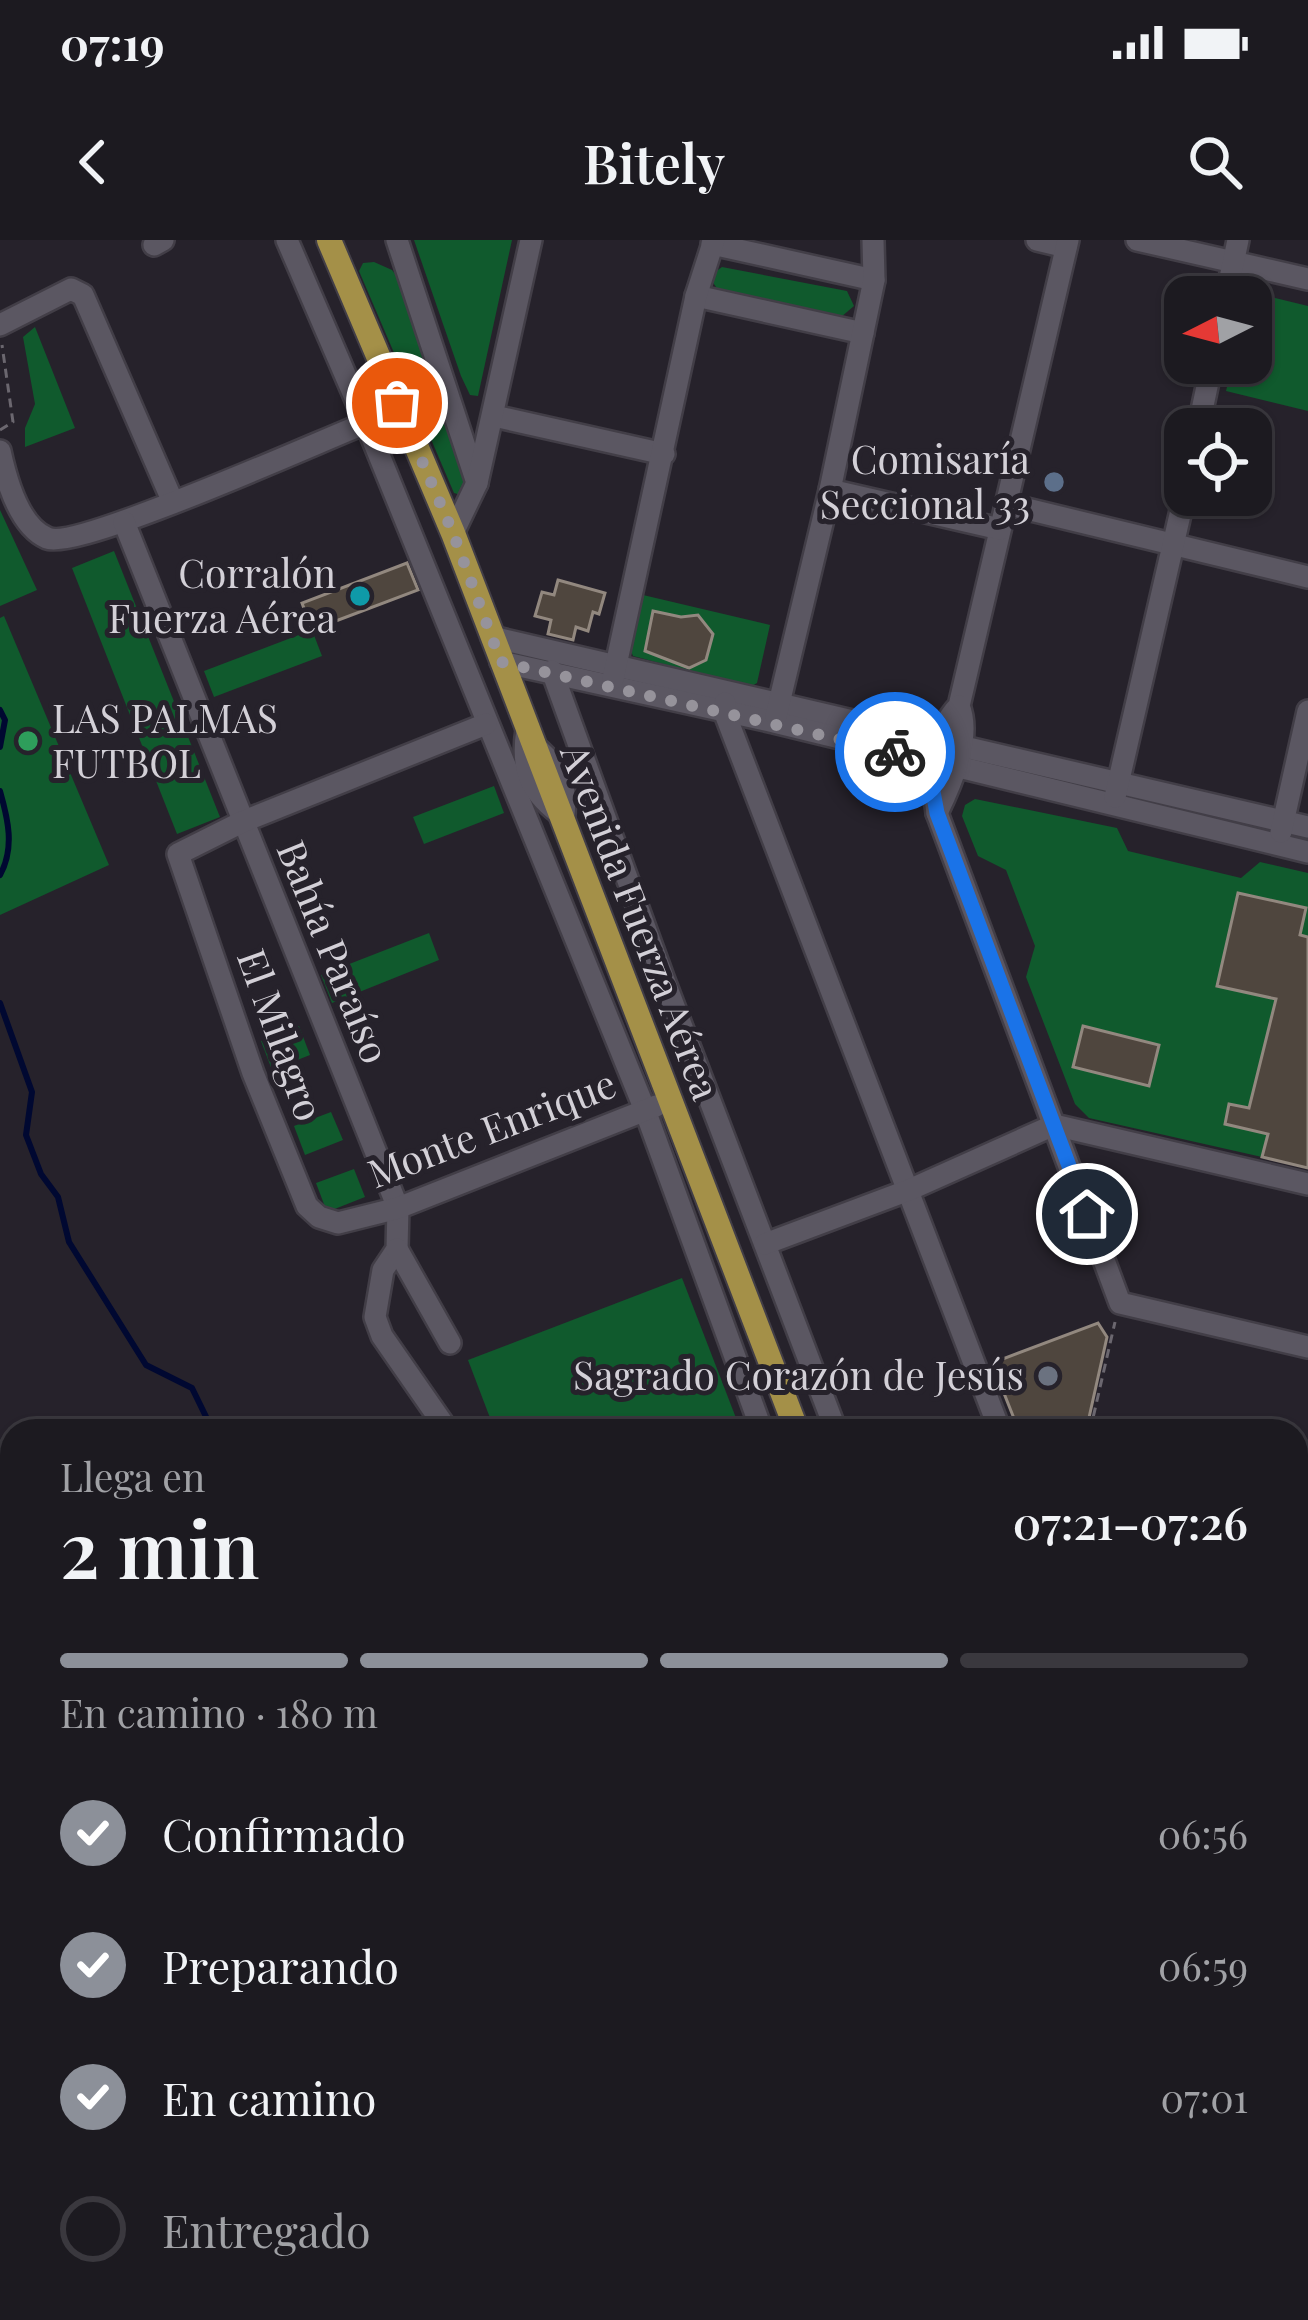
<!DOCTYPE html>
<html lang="es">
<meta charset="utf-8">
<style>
body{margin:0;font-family:"Playfair Display",serif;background:#29272d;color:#f1f3f6;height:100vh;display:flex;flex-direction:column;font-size:45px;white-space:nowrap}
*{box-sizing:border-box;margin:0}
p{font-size:39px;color:#a0a1a5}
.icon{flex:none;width:66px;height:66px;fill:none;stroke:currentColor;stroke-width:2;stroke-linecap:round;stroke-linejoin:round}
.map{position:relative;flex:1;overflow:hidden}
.panel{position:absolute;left:0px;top:1179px;width:1308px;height:903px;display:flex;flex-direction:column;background:#1c1a20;border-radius:36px 36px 0 0;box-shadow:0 3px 9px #0004,0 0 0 3px #3a383e}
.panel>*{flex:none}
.needle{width:78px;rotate:264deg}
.tools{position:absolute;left:1164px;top:36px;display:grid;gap:24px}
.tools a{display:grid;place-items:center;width:108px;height:108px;border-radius:24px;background:#1c1a20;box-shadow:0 3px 9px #0004,0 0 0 3px #3a383e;font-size:60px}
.pin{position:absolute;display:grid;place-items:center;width:102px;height:102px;color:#fff;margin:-51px;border:6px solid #fff;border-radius:50%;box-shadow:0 3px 12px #0007}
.courier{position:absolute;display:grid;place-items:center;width:120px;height:120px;margin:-60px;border:9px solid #1a73e8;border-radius:50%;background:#fff;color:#222;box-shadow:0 3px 15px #0007}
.head em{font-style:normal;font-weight:600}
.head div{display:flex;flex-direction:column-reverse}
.head{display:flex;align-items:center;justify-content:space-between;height:204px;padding:0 60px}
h1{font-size:78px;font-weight:600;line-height:90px}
.bar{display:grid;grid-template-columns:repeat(4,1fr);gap:18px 12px;align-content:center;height:144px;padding:0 60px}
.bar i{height:15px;border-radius:9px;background:#3a383e}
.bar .active{background:#8c9099}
.bar p{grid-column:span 4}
ol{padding:0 60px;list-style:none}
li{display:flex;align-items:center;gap:36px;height:132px}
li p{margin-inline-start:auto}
li .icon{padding:12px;border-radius:50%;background:#8c9099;color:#fff;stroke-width:4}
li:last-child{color:#a0a1a5}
li i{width:66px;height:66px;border:6px solid #3a383e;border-radius:50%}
.status{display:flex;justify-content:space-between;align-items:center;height:84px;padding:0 60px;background:#1c1a20;direction:ltr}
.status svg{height:33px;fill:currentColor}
header{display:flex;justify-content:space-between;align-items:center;height:156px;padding:0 60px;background:#1c1a20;font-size:54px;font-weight:600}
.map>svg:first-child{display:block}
.green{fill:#105a2d}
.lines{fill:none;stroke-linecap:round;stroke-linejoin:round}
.stream{stroke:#000831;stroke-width:6}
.building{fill:#4f463e;stroke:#92887f;stroke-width:3}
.minor-casing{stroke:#423e47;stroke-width:26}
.major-casing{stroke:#423e47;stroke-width:28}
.path{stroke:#6b676f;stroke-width:3;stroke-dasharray:9 6;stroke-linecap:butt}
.minor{stroke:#5b5762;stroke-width:21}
.major{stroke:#a49048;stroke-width:24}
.done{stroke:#96939b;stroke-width:12;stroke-dasharray:0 21.6}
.route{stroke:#1a73e8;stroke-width:15}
.service-dot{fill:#5c6f8a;stroke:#26222b;stroke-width:4.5}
.culture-dot{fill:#0f9aa8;stroke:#26222b;stroke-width:4.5}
.leisure-dot{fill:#2e9e5b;stroke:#26222b;stroke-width:4.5}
.worship-dot{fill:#6b7280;stroke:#26222b;stroke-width:4.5}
.labels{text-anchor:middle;stroke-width:10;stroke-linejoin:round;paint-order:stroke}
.poi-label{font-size:39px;fill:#d3d0d7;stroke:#26222b;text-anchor:end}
.street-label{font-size:39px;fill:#d3d0d7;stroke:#26222b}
</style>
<div class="status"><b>07:19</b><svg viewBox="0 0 49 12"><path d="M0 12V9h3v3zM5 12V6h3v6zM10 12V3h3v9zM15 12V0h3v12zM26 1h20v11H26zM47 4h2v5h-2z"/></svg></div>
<header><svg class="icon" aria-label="back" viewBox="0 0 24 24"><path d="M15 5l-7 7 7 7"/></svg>Bitely<svg class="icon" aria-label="search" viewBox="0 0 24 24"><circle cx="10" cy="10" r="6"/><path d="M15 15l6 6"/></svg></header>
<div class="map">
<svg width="1308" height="2080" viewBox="0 0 1308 2080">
<rect width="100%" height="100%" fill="#26222b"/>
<g class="green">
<path d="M414,0H512L478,156L470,155L461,136Z"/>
<path d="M374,22L392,30L399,39L465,240L461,255L454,253L359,31L363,23Z"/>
<path d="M722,27L847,51L854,66L841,77L720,53L712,41L715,32Z"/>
<path d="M1254,53L1308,66V171L1226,151L1233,123H1251L1248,57Z"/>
<path d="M35,87L75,188L25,207V188L35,164L23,97Z"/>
<path d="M0,270L37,350L0,366Z"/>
<path d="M114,311L220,577L177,594L72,328Z"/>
<path d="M643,355L770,385L757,443L750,447L633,416L631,411Z"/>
<path d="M4,376L109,625L0,675V378Z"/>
<path d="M312,390L322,416L214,457L204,431Z"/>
<path d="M494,546L504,573L424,604L413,577Z"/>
<path d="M975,559L1117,588L1128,611L1241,638L1260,622L1308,633V697L1300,695L1305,668L1238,653L1218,746L1276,759L1249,868L1225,883L1268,894L1262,917L1089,878L1075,864L1026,737L1035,706L1006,630L978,616L962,576L965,565Z"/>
<path d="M429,693L439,720L332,763L321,735Z"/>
<path d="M299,786L310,815L272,830L261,801Z"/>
<path d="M331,872L343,900L305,915L294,886Z"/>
<path d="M354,929L365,957L327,972L316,943Z"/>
<path d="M682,1038L741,1191H495L468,1120Z"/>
<path d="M1302,1995L1306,2073L1266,2080H1166L1162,2070H1296V1997Z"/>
<path d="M521,2070H748L752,2080H523Z"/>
</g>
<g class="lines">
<g class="stream">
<path d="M0,470L5,480L0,507"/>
<path d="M0,551C8,579 15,608 0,635"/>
<path d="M0,763L32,852L26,895L41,934L58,957L69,1002L146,1125L192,1148L213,1191"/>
<path d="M696,2070V2080"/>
</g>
</g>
<g class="building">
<path d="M407,323L418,350L312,390L302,363Z"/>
<path d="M558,340L605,353L599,374L593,372L588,391L576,387L573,400L548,394L551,380L535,376L542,352L554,355Z"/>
<path d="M653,371L681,377L698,375L713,394L706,420L689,428L645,411Z"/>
<path d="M1238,653L1306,668L1300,695L1308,697V928L1262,917L1268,894L1225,884L1229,864L1249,868L1276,759L1217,746Z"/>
<path d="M1083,786L1159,805L1149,846L1073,827Z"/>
<path d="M1098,1083L1107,1097L1086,1191H1019L992,1123Z"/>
</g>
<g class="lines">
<defs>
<g id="minor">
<path d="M287,0L366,183L645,870L762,1191"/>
<path d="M397,0L477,243"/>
<path d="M1037,0L1066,7"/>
<path d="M1068,0L959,466C933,492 931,539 937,573L1120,1063L1308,1107"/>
<path d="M1137,0L1308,39"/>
<path d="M712,4L874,40"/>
<path d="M154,5L163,0"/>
<path d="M696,56L863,93"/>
<path d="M1226,57L1238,0"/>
<path d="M0,85L71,49L83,55L172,260"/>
<path d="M494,176L664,214"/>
<path d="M1198,189L1212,123"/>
<path d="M0,211C6,239 19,286 47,298C77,311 320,201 366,183L397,163"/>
<path d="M830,250L1000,289"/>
<path d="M1006,264L1308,337"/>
<path d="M124,282L398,968L397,1009L383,1030L375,1077L382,1096L448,1191"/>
<path d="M453,293L477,243L531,0"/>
<path d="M492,397L1308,587"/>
<path d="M501,422L774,482L1308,612"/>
<path d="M552,431L664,740L836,1191"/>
<path d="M613,439L696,56L714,0"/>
<path d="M725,463L724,471L1000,1191"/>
<path d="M776,476L830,250L874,40L873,0"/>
<path d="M486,484L242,582L178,614L253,833L307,966L319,977L338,983L398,968L656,866"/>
<path d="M527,490C521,526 529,551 559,573"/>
<path d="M533,505C560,526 569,547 563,581"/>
<path d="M1115,557L1185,253"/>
<path d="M937,573C951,544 972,497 959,466"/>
<path d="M1281,592L1308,471"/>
<path d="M765,1004L909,950L1054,885L1308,944"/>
<path d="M397,1009L450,1103"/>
<path d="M0,1225L12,1229"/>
<path d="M1296,1314L1308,1266"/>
<path d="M1296,1428L1308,1431"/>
<path d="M0,1698L12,1696"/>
<path d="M148,2070L149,2080"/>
<path d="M338,2070L340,2080"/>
<path d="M747,2070L751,2080"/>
<path d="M883,2070L886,2080"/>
<path d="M1101,2070L1105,2080"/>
</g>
<g id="major">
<path d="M329,0L453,293L797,1191"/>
<path d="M1138,2070L1141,2080"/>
</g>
</defs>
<use href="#minor" class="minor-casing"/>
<use href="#major" class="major-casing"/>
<g class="path">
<path d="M0,190L13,182L2,105"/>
<path d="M1090,1191L1115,1082"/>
</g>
<use href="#minor" class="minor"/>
<use href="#major" class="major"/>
</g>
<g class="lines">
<path class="done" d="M397,163L453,293L501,422L895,512"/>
<path class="route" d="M895,512L936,522L931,541L937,573L1087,974"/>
</g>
<circle class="service-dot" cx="1054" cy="242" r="12"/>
<circle class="culture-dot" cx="360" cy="356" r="12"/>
<circle class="leisure-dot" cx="28" cy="501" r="12"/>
<circle class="worship-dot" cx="1048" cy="1136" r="12"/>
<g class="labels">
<g class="poi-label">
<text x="1030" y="234">Comisaría<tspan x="1030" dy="45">Seccional 33</tspan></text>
<text x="336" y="348">Corralón<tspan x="336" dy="45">Fuerza Aérea</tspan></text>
<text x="52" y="493" text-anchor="start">LAS PALMAS<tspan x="52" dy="45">FUTBOL</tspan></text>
<text x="1024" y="1150">Sagrado Corazón de Jesús</text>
</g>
<g class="street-label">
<text transform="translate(640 682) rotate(69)" y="14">Avenida Fuerza Aérea</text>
<text transform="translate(333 712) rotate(68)" y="14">Bahía Paraíso</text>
<text transform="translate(280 795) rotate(70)" y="14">El Milagro</text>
<text transform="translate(492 889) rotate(-21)" y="14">Monte Enrique</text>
</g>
</g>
</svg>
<div class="tools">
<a><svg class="needle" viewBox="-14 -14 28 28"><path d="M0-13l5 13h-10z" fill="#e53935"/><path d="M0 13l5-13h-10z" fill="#a0a1a5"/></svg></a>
<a><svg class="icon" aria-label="locate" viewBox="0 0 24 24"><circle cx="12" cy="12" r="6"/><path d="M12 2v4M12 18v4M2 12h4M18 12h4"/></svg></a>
</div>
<div class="pin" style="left:397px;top:163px;background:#ea580c"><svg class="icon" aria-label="bag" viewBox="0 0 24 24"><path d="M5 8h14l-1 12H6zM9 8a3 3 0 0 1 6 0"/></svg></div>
<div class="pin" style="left:1087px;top:974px;background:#1f2937"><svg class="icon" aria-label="home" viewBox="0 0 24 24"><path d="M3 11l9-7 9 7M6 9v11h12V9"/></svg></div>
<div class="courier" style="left:895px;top:512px"><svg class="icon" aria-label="bike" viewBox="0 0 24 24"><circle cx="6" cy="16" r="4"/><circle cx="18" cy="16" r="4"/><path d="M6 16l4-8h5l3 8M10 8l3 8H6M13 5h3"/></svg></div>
<section class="panel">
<div class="head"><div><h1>2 min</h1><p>Llega en</p></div><em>07:21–07:26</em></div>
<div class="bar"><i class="active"></i><i class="active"></i><i class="active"></i><i></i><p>En camino · 180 m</p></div>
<ol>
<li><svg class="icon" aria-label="check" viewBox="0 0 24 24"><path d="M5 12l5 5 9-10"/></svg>Confirmado<p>06:56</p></li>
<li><svg class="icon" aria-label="check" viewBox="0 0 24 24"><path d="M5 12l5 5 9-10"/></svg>Preparando<p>06:59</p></li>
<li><svg class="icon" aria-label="check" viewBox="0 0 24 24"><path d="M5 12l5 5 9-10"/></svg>En camino<p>07:01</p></li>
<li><i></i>Entregado</li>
</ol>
</section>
</div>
